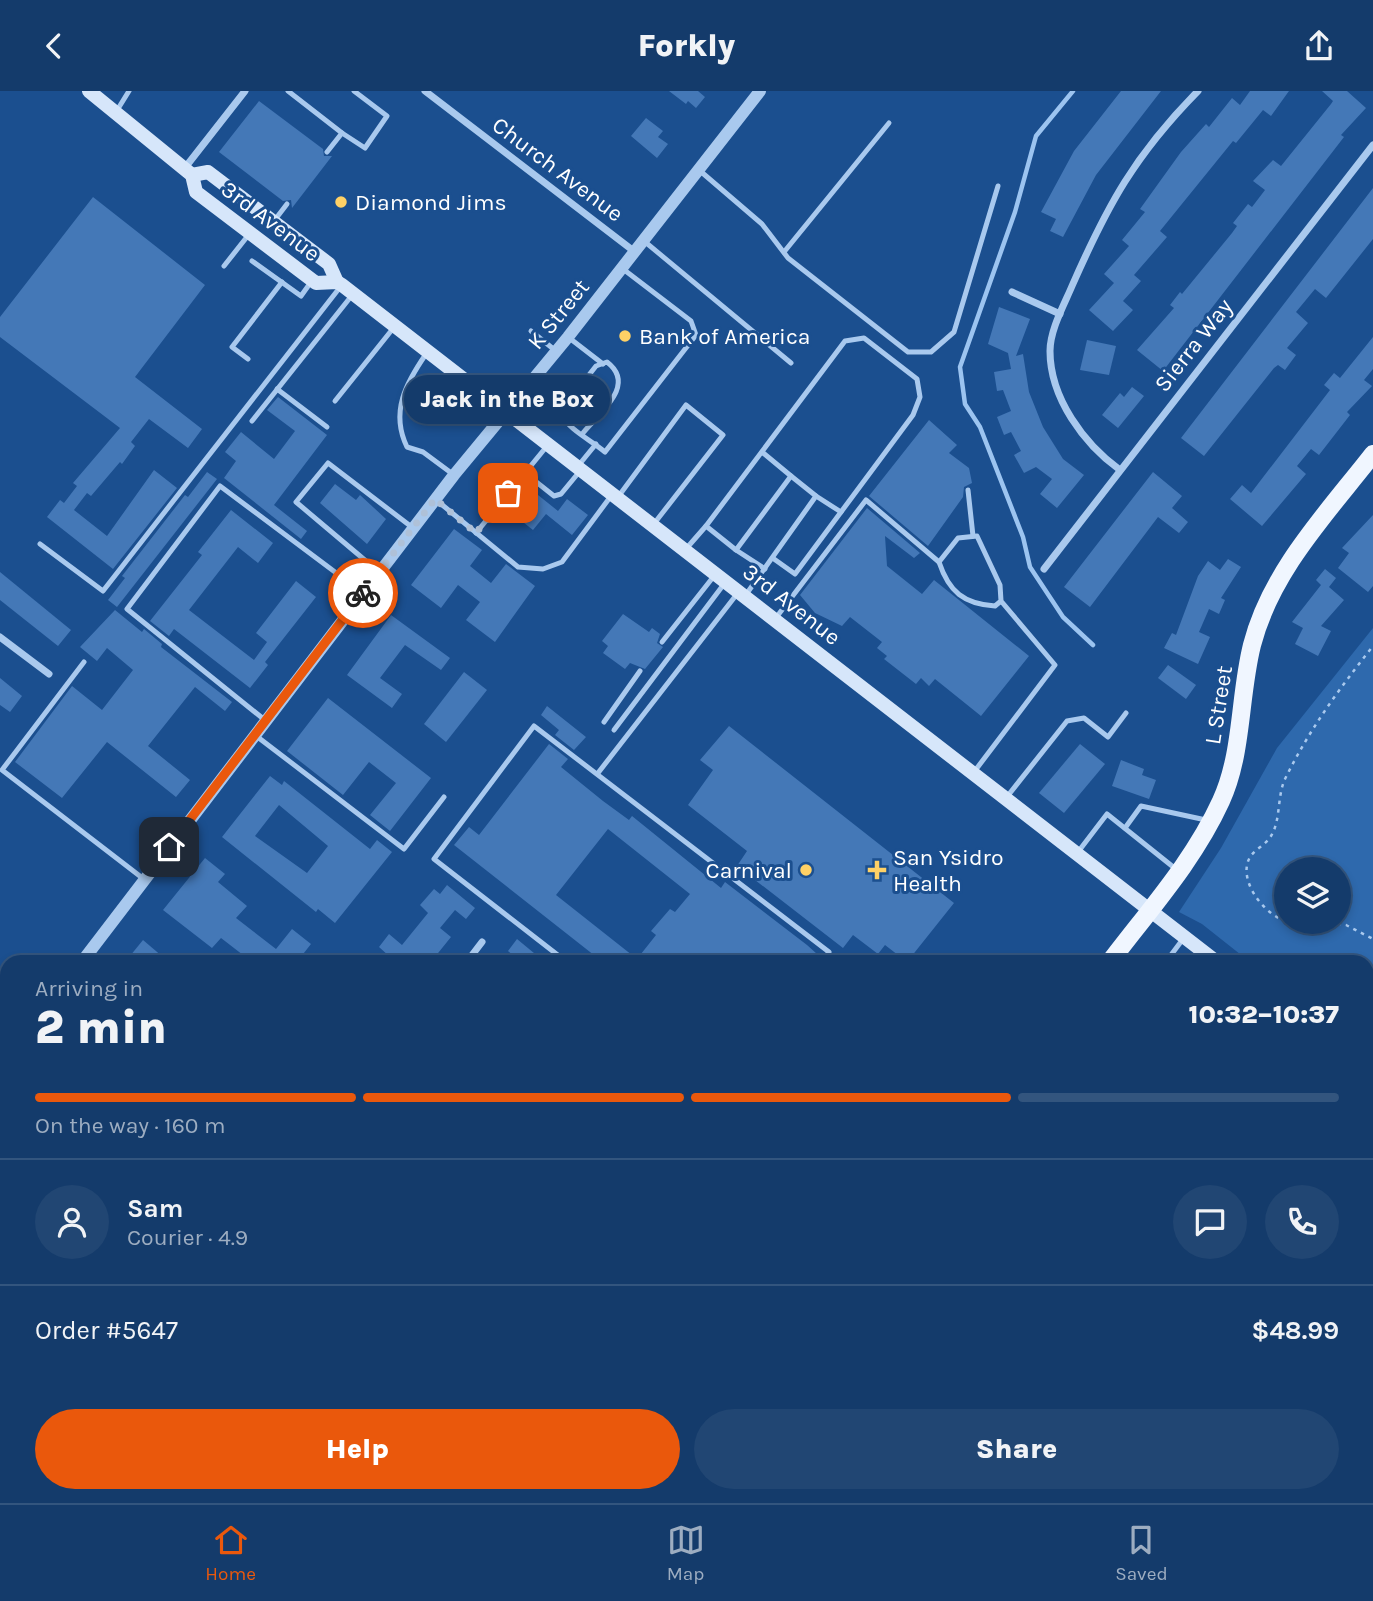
<!DOCTYPE html>
<meta charset="utf-8">
<style>
body{margin:0;font-family:Karla,sans-serif;background:#214673;color:#f1f3f6;height:100vh;display:flex;flex-direction:column;font-size:26px;white-space:nowrap}
*{box-sizing:border-box;margin:0}
p{font-size:23px;color:#9dadc1}
.icon{flex:none;width:38px;height:38px;fill:none;stroke:currentColor;stroke-width:2;stroke-linecap:round;stroke-linejoin:round}
.map{position:relative;flex:1;overflow:hidden}
.side{position:absolute;left:0px;top:864px;width:1374px;height:548px;display:flex;flex-direction:column;background:#143b6b;border-radius:21px 21px 0 0;box-shadow:0 4px 10px #0003,0 0 0 2px #33557e}
.side>*{flex:none}
.controls{position:absolute;left:1274px;top:766px;display:grid;gap:14px}
.controls a{display:grid;place-items:center;width:77px;height:77px;border-radius:50%;background:#143b6b;box-shadow:0 4px 10px #0003,0 0 0 2px #33557e;font-size:35px}
.pin{position:absolute;display:grid;place-items:center;width:60px;height:60px;color:#fff;margin:-30px;border-radius:14px;box-shadow:0 4px 10px #0006}
.courier{position:absolute;display:grid;place-items:center;width:70px;height:70px;margin:-35px;border:5px solid #ea580c;border-radius:50%;background:#fff;color:#222;box-shadow:0 2px 9px #0007}
.bubble{position:absolute;height:49px;border-radius:24px;background:#143b6b;box-shadow:0 4px 10px #0003,0 0 0 2px #33557e;font-size:23px;font-weight:800;line-height:49px;text-align:center}
.summary em{font-style:normal;font-weight:800}
.summary div{display:flex;flex-direction:column-reverse}
.summary{display:flex;align-items:center;justify-content:space-between;height:119px;padding:0 35px}
h1{font-size:46px;font-weight:800;line-height:52px}
.bar{display:grid;grid-template-columns:repeat(4,1fr);gap:10px 7px;align-content:center;height:84px;padding:0 35px}
.bar i{height:9px;border-radius:5px;background:#33557e}
.bar .current{background:#ea580c}
.bar p{grid-column:span 4}
.line{display:flex;align-items:center;gap:18px;padding:0 35px;border-top:2px solid #33557e}
.line div{flex:1}
.round{display:grid;place-items:center;flex:none;width:74px;height:74px;border-radius:37px;background:#214673}
.action{display:flex;gap:14px;margin-top:auto;padding:14px 35px}
.action a{flex:1;height:80px;border-radius:42px;background:#ea580c;color:#fff;font-size:28px;font-weight:800;line-height:80px;text-align:center}
.action a+a{background:#214673;color:#f1f3f6}
header{display:flex;justify-content:space-between;align-items:center;height:91px;padding:0 35px;background:#143b6b;font-size:32px;font-weight:800}
.tabs{display:flex;justify-content:space-around;align-items:center;height:98px;border-top:2px solid #33557e;background:#143b6b;font-size:19px;color:#9dadc1}
.tabs a{display:grid;justify-items:center;gap:4px}
.tabs .current{color:#ea580c}
.map>svg:first-child{display:block}
.green{fill:#2e69ad;fill-rule:evenodd}
.lines{fill:none;stroke-linecap:round;stroke-linejoin:round}
.stream{stroke:#9cc4f0;stroke-width:4.5}
.building{fill:#4478b7;fill-rule:evenodd}
.path{stroke:#a9c9ee;stroke-width:2.5;stroke-dasharray:3.5 5;stroke-linecap:butt}
.service{stroke:#a9c9ee;stroke-width:5}
.minor{stroke:#a9c9ee;stroke-width:7}
.tertiary{stroke:#a9c9ee;stroke-width:12}
.secondary{stroke:#d6e6fa;stroke-width:14}
.primary{stroke:#f0f6ff;stroke-width:18}
.done{stroke:#afc1d8;stroke-width:7;stroke-dasharray:0 12.6}
.route{stroke:#ea580c;stroke-width:9}
.poi-dot{fill:#ffd166;stroke:#1b4f8f;stroke-width:2.5}
.labels{text-anchor:middle;stroke-width:6;stroke-linejoin:round;paint-order:stroke}
.street-label{font-size:23px;fill:#fff;stroke:#1b4f8f}
.poi-label{font-size:23px;fill:#fff;stroke:#1b4f8f;text-anchor:start}
</style>
<header><svg class="icon" aria-label="back" viewBox="0 0 24 24"><path d="M15 5l-7 7 7 7"/></svg>Forkly<svg class="icon" aria-label="share" viewBox="0 0 24 24"><path d="M12 15V3M7 8l5-5 5 5M5 13v7h14v-7"/></svg></header>
<div class="map">
<svg width="1373" height="1412" viewBox="0 0 1373 1412">
<rect width="100%" height="100%" fill="#1b4f8f"/>
<g class="green">
<path d="M1373,537V967L1367,962V872L1250,871L1202,833L1179,821L1221,757L1277,657ZM1286,779H1339V831H1286Z"/>
<path d="M193,1405H282L290,1412H184Z"/>
</g>
<g class="lines">
<path class="stream" d="M1073,0L1036,45L1015,121L960,276L965,313L980,336L1023,446L1030,476L1063,526L1093,554"/>
</g>
<g class="building">
<path d="M669,0H698L705,6L696,17L688,10L686,13Z"/>
<path d="M1121,0H1161L1096,84L1063,146L1050,140L1056,128L1041,121L1074,60Z"/>
<path d="M1250,0H1289L1271,25L1263,19L1236,52L1233,50L1160,140L1167,146L1134,184L1141,190L1123,210L1133,219L1113,240L1089,219L1114,192L1104,183L1129,155L1122,149L1145,121L1140,118L1181,61L1206,33L1209,36L1232,7L1240,14Z"/>
<path d="M1322,0H1347L1366,17L1341,44L1344,46L1163,280L1137,259L1174,217L1170,214L1180,201L1182,203L1232,142L1237,135L1233,132L1248,113L1252,116L1265,99L1253,90L1273,69L1281,75L1331,13L1333,10Z"/>
<path d="M259,10L323,58L324,65H332L292,117L291,109L283,110L219,61Z"/>
<path d="M646,27L663,40L658,46L668,53L657,67L631,45Z"/>
<path d="M1373,97V148L1326,207L1315,198L1296,221L1308,232L1287,257L1296,264L1285,279L1278,274L1274,277L1204,365L1181,347Z"/>
<path d="M93,106L205,194L135,286L202,338L188,357L149,328L131,351L135,355L122,373L120,371L91,405L87,402L74,419L107,445L154,379L177,397L113,478L47,426L60,409L64,412L77,395L73,392L120,337L0,246V226Z"/>
<path d="M999,216L1030,228L1016,265L1023,263L1029,301L1043,336L1063,368L1084,384L1057,417L1040,403L1052,388L1036,376L1024,382L1014,364L1021,360L1011,341L1004,344L997,326L1011,320L1003,299L997,300L994,281L1011,278L1008,262L988,253Z"/>
<path d="M1373,246V278L1364,289L1372,295L1347,321L1350,324L1319,364L1311,358L1297,375L1306,383L1262,435L1230,408L1242,394L1251,402L1330,299L1324,294L1334,282L1340,287Z"/>
<path d="M1087,249L1116,255L1109,284L1080,279Z"/>
<path d="M1132,296L1144,305L1118,337L1102,324L1120,302L1124,306Z"/>
<path d="M278,306L327,344L274,414L307,440L301,448L224,387L236,370L225,361L241,341L274,368L295,340L267,319Z"/>
<path d="M929,329L957,354L949,362L969,377L972,392L964,396L963,406L928,455L869,405Z"/>
<path d="M207,381L217,388L117,516L108,509L125,487L122,485L185,404L188,406Z"/>
<path d="M1153,381L1182,405L1172,417L1188,431L1179,442L1158,426L1090,516L1064,496Z"/>
<path d="M335,393L356,409L360,404L386,428L367,453L320,412Z"/>
<path d="M533,400L558,420L567,408L588,424L572,444L546,423L533,439L514,424Z"/>
<path d="M867,417L920,462L914,467L885,445L887,475L922,503L934,489L1029,565L981,625L935,588L929,595L921,587L916,593L884,568L887,565L877,557L882,551L850,526L842,535L815,522L800,504Z"/>
<path d="M231,419L273,452L258,472L238,456L189,519L254,569L267,551L256,542L296,490L316,506L265,571L268,574L250,597L174,538L169,545L150,530L202,464L198,461Z"/>
<path d="M1373,424V495L1368,501L1338,477L1349,462L1342,457Z"/>
<path d="M454,438L482,459L470,475L491,492L506,473L535,495L495,551L466,529L480,511L458,494L441,517L411,494Z"/>
<path d="M1228,468L1241,476L1221,507L1225,509L1219,523L1209,518L1199,541L1210,546L1198,573L1164,557L1172,542L1176,544L1198,485L1208,470L1220,479Z"/>
<path d="M1325,478L1336,487L1329,496L1344,509L1321,535L1331,540L1318,565L1295,553L1303,537L1292,531L1321,494L1316,489Z"/>
<path d="M0,481L71,539L58,555L0,509Z"/>
<path d="M115,519L142,541L144,538L162,553L161,556L232,611L225,620L195,596L148,655L190,689L176,706L107,651L62,707L15,671L72,595L102,619L133,579L107,557L97,570L80,556Z"/>
<path d="M623,523L649,541L652,537L660,543L657,552L663,556L645,578L630,572L625,578L603,562L608,555L602,550Z"/>
<path d="M391,524L450,567L441,579L405,554L380,587L402,603L392,617L347,584Z"/>
<path d="M1168,574L1196,594L1186,608L1158,587Z"/>
<path d="M464,581L487,599L446,651L424,633Z"/>
<path d="M0,587L22,605L10,621L0,614Z"/>
<path d="M328,607L431,687L390,740L370,724L396,692L369,671L343,704L287,660Z"/>
<path d="M547,615L586,646L574,659L555,644L559,639L541,624Z"/>
<path d="M729,635L954,812L907,871L885,854L878,863L853,844L843,857L737,775L747,760L688,714L713,679L700,669Z"/>
<path d="M549,653L568,668L561,676L603,710L629,729L632,725L721,797L725,791L807,854L817,863L811,872H604L454,754L469,736L479,744ZM608,738L690,803L675,821L670,818L651,840L656,844L637,868L556,804Z"/>
<path d="M1080,653L1105,673L1064,722L1039,702Z"/>
<path d="M1121,669L1144,678L1142,684L1156,689L1149,708L1112,695Z"/>
<path d="M270,685L282,694L284,690L370,758L377,749L392,761L335,832L318,818L316,821L222,746ZM279,714L328,755L307,782L255,745Z"/>
<path d="M205,767L225,783L218,791L247,815L236,827L276,858L292,838L311,853L296,872H237L243,864L221,847L212,857L163,819Z"/>
<path d="M447,794L475,817L466,828L455,819L440,837L451,846L430,872H384L389,865L379,856L389,843L402,854L428,822L420,814L434,798L440,803Z"/>
<path d="M517,848L546,872H522L508,860Z"/>
<path d="M143,849L170,872H138L130,865Z"/>
</g>
<g class="lines">
<g class="path">
<path d="M1286,830C1266,825 1238,791 1249,768C1253,759 1266,754 1271,745C1281,729 1277,705 1285,688C1309,639 1339,598 1373,555"/>
<path d="M1297,831H1310"/>
<path d="M1329,831L1346,834L1373,848"/>
</g>
<g class="service">
<path d="M288,0L342,42L327,61"/>
<path d="M116,21L129,0"/>
<path d="M342,42L365,57L387,25L354,0"/>
<path d="M699,79L762,133L788,167L908,261H931L954,241L998,95"/>
<path d="M274,130L287,113"/>
<path d="M644,150L791,272"/>
<path d="M784,161L889,32"/>
<path d="M252,170L301,205L311,191"/>
<path d="M224,175L250,142"/>
<path d="M531,240L556,260"/>
<path d="M568,246L603,273"/>
<path d="M426,263C406,292 390,321 407,356L423,361L454,384"/>
<path d="M248,268L232,256L282,191"/>
<path d="M277,298L327,336"/>
<path d="M335,310L395,235"/>
<path d="M252,330L353,203"/>
<path d="M583,342C600,321 637,294 607,271L596,275L563,317L562,324C569,339 591,349 605,361L696,244L691,230L623,178"/>
<path d="M762,361L791,385L736,459L765,478"/>
<path d="M578,375L596,353"/>
<path d="M525,382L554,405L561,403L580,380"/>
<path d="M968,399L973,445"/>
<path d="M816,405L841,421"/>
<path d="M618,406L686,314L723,344L653,434"/>
<path d="M435,408L518,476L543,478L562,471L611,405"/>
<path d="M476,442L547,355"/>
<path d="M40,453L103,500L341,195"/>
<path d="M685,459L706,435"/>
<path d="M736,459L706,435L845,250L864,247L917,288L920,306L913,324L795,483L774,468"/>
<path d="M379,481L296,411L328,372L413,437"/>
<path d="M745,505L816,405L791,385"/>
<path d="M775,528L866,409L939,471"/>
<path d="M662,551L714,485"/>
<path d="M84,571L2,679L145,789"/>
<path d="M266,630L127,518L220,395L363,502"/>
<path d="M604,631L640,580"/>
<path d="M614,639L724,493"/>
<path d="M255,644L404,758L444,706"/>
<path d="M974,681L1055,574L1001,510L1000,494L977,445L958,447L939,471C949,501 964,513 995,515L1001,510"/>
<path d="M598,682L737,503"/>
<path d="M1006,707L1067,630L1084,627L1108,646L1126,622"/>
<path d="M1125,737L1141,715L1206,729"/>
<path d="M1078,761L1107,723L1177,779"/>
<path d="M568,872L434,768L534,635L829,861L821,872"/>
<path d="M1165,872L1183,848"/>
<path d="M1367,1076L1373,1067"/>
<path d="M1367,1110L1373,1114"/>
<path d="M1367,1233L1373,1210"/>
<path d="M1349,1412L1352,1405"/>
</g>
<g class="minor">
<path d="M425,0L635,161"/>
<path d="M184,78L245,0"/>
<path d="M1012,201L1060,223"/>
<path d="M1120,379C1084,353 1050,307 1050,260C1050,239 1064,214 1072,195C1108,113 1135,64 1198,0"/>
<path d="M1044,478L1373,54"/>
<path d="M0,546L49,583"/>
<path d="M466,872L482,851"/>
</g>
<g class="tertiary">
<path d="M81,872L454,384L568,246L760,0"/>
<path d="M0,976L7,967"/>
</g>
<g class="secondary">
<path d="M89,0L192,84L196,101L316,192L337,191L342,194L1218,872"/>
<path d="M192,84L208,81L329,173L337,191"/>
<path d="M1367,987L1373,992"/>
</g>
<g class="primary">
<path d="M1109,872C1149,819 1193,771 1221,710C1243,662 1239,606 1252,554C1271,480 1327,422 1373,363"/>
<path d="M0,957L7,962"/>
<path d="M582,1405L591,1412"/>
<path d="M693,1412L699,1405"/>
</g>
</g>
<g class="lines">
<path class="done" d="M363,502L435,408L476,442L508,402"/>
<path class="route" d="M169,756L363,502"/>
</g>
<g class="poi-dot">
<circle cx="341" cy="111" r="7"/>
<circle cx="625" cy="245" r="7"/>
<circle cx="806" cy="779" r="7"/>
<path d="M873.5 768.5h7v7h7v7h-7v7h-7v-7h-7v-7h7z"/>
</g>
<g class="labels">
<g class="street-label">
<text transform="translate(558 78) rotate(37)" y="8">Church Avenue</text>
<text transform="translate(271 130) rotate(37)" y="8">3rd Avenue</text>
<text transform="translate(558 223) rotate(-51)" y="8">K Street</text>
<text transform="translate(1193 254) rotate(-52)" y="8">Sierra Way</text>
<text transform="translate(792 513) rotate(38)" y="8">3rd Avenue</text>
<text transform="translate(1218 614) rotate(-81)" y="8">L Street</text>
</g>
<g class="poi-label">
<text x="355" y="119">Diamond Jims</text>
<text x="639" y="253">Bank of America</text>
<text x="893" y="774">San Ysidro<tspan x="893" dy="26">Health</tspan></text>
<text x="792" y="787" text-anchor="end">Carnival</text>
</g>
</g>
</svg>
<div class="controls">
<a><svg class="icon" aria-label="layers" viewBox="0 0 24 24"><path d="M12 4l9 5-9 5-9-5zM3 14l9 5 9-5"/></svg></a>
</div>
<div class="pin" style="left:508px;top:402px;background:#ea580c"><svg class="icon" aria-label="bag" viewBox="0 0 24 24"><path d="M5 8h14l-1 12H6zM9 8a3 3 0 0 1 6 0"/></svg></div>
<div class="pin" style="left:169px;top:756px;background:#1f2937"><svg class="icon" aria-label="home" viewBox="0 0 24 24"><path d="M3 11l9-7 9 7M6 9v11h12V9"/></svg></div>
<div class="courier" style="left:363px;top:502px"><svg class="icon" aria-label="bike" viewBox="0 0 24 24"><circle cx="6" cy="16" r="4"/><circle cx="18" cy="16" r="4"/><path d="M6 16l4-8h5l3 8M10 8l3 8H6M13 5h3"/></svg></div>
<div class="bubble" style="left:404px;top:284px;width:206px">Jack in the Box</div>
<section class="side">
<div class="summary"><div><h1>2 min</h1><p>Arriving in</p></div><em>10:32–10:37</em></div>
<div class="bar"><i class="current"></i><i class="current"></i><i class="current"></i><i></i><p>On the way · 160 m</p></div>
<div class="line" style="height:126px"><a class="round"><svg class="icon" aria-label="person" viewBox="0 0 24 24"><circle cx="12" cy="8" r="4"/><path d="M4 21q1-7 8-7t8 7"/></svg></a><div><b>Sam</b><p>Courier · 4.9</p></div><a class="round"><svg class="icon" aria-label="chat" viewBox="0 0 24 24"><path d="M4 5h16v11H9l-5 4z"/></svg></a><a class="round"><svg class="icon" aria-label="phone" viewBox="0 0 24 24"><path d="M5 4h4l2 5-3 2q2 4 5 5l2-3 5 2v4C11 20 4 13 5 4z"/></svg></a></div>
<div class="line" style="height:91px"><div>Order #5647</div><b>$48.99</b></div>
<div class="action"><a>Help</a><a>Share</a></div>
</section>
</div>
<nav class="tabs">
<a class="current"><svg class="icon" aria-label="home" viewBox="0 0 24 24"><path d="M3 11l9-7 9 7M6 9v11h12V9"/></svg>Home</a>
<a><svg class="icon" aria-label="map" viewBox="0 0 24 24"><path d="M3 6l6-2 6 2 6-2v14l-6 2-6-2-6 2zM9 4v14M15 6v14"/></svg>Map</a>
<a><svg class="icon" aria-label="saved" viewBox="0 0 24 24"><path d="M7 4h10v16l-5-4-5 4z"/></svg>Saved</a>
</nav>
